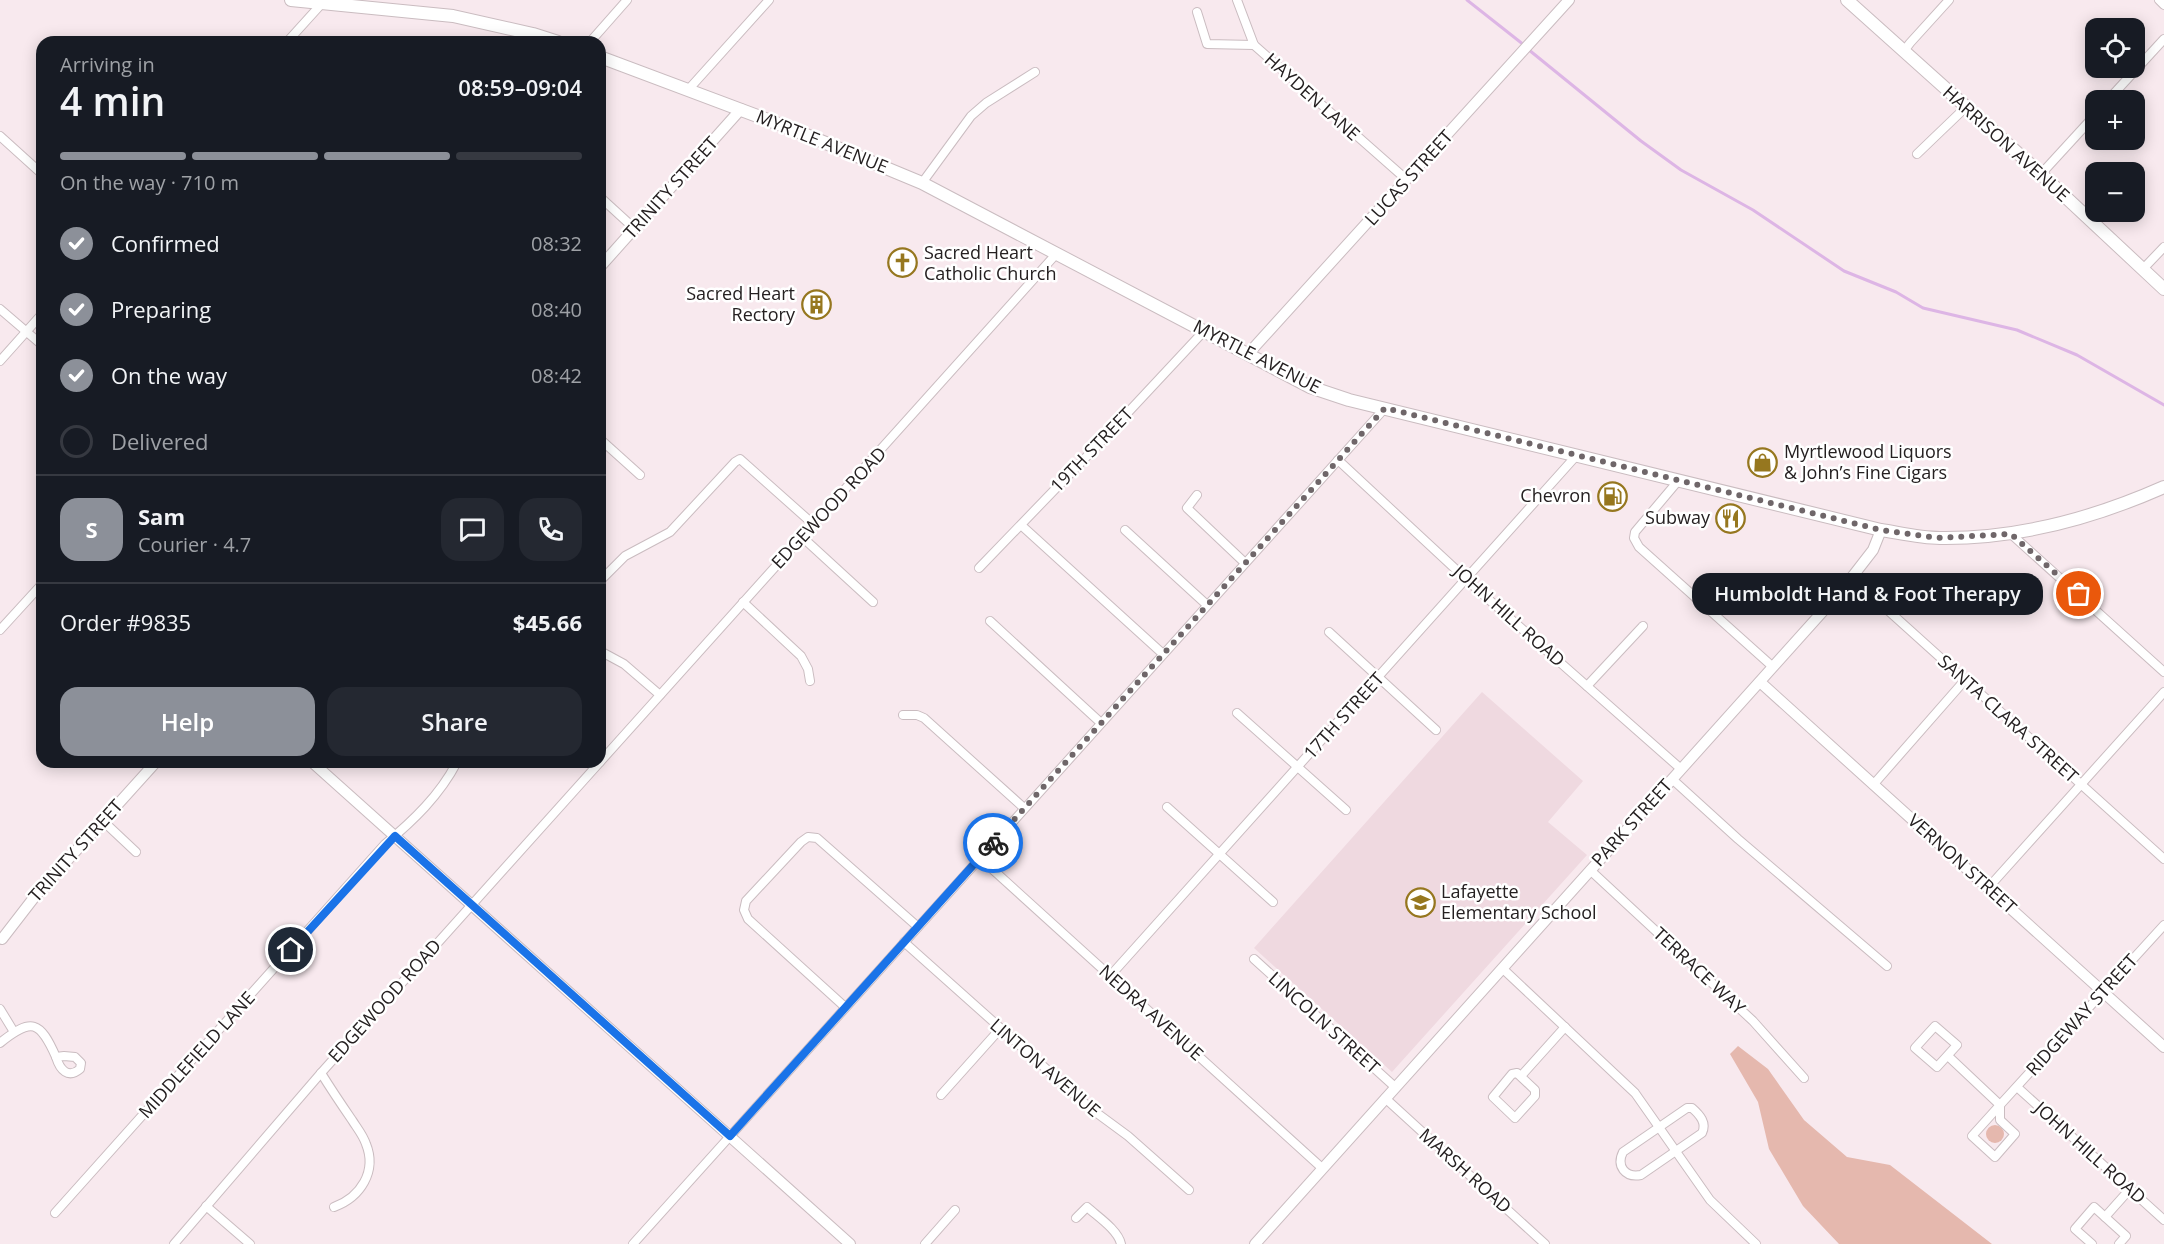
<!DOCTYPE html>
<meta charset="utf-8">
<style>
body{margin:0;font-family:"Open Sans",sans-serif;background:#242831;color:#f1f3f6;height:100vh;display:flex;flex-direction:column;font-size:22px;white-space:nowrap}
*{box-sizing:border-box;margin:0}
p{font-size:20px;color:#9ea1a6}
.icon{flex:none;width:33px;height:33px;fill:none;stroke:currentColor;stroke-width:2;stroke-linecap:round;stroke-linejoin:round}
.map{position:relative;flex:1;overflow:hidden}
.details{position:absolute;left:36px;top:36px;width:570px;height:732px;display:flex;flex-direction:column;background:#171b24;border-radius:18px;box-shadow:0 3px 15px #0003}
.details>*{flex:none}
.fabs{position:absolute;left:2085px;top:18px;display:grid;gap:12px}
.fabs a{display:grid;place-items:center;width:60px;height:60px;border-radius:12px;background:#171b24;box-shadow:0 3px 15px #0003;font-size:30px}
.pin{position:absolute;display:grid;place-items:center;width:51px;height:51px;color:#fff;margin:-26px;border:3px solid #fff;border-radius:50%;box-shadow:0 2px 6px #0007}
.courier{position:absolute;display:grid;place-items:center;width:60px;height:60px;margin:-30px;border:4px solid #1a73e8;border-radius:50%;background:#fff;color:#222;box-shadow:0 2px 8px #0007}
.bubble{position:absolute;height:42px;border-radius:18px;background:#171b24;box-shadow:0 3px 15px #0003;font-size:20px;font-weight:600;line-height:42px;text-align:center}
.head em{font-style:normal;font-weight:600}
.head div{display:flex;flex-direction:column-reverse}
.head{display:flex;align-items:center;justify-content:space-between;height:102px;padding:0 24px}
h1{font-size:39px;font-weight:600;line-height:45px}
.bar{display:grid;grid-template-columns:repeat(4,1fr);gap:9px 6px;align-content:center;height:72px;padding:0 24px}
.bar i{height:8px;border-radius:4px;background:#363941}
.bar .selected{background:#8c9099}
.bar p{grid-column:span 4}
.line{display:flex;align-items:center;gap:15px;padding:0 24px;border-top:2px solid #363941}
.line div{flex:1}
.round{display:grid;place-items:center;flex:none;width:63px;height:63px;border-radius:18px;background:#242831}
ol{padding:0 24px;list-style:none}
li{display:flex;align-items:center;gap:18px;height:66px}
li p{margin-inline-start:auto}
li .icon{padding:6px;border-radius:50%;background:#8c9099;color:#fff;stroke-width:4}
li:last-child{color:#9ea1a6}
li i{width:33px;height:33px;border:3px solid #363941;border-radius:50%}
.action{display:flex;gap:12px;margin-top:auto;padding:12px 24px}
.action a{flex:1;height:69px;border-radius:18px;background:#8c9099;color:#fff;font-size:24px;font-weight:600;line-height:69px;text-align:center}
.action a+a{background:#242831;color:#f1f3f6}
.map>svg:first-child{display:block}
.built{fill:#efd9e0}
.green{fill:#e5b8ae}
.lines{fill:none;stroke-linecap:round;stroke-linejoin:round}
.stream{stroke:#ddb5e5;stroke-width:3}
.minor-casing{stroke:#cabcc0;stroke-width:10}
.tertiary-casing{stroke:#cabcc0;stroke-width:12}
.secondary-casing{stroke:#cabcc0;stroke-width:14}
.minor{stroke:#fff;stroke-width:8}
.tertiary{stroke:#fff;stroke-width:10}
.secondary{stroke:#fff;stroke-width:12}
.done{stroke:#6f6669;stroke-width:6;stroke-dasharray:0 10.8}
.route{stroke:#1a73e8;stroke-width:8}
.labels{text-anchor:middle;stroke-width:5;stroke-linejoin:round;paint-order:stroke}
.street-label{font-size:18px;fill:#252021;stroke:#fff}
.poi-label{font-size:18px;fill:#252021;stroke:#fff;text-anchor:start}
</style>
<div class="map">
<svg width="2164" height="1244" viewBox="0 0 2164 1244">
<rect width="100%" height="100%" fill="#f8e9ee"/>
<path class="built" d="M1482,692L1583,781L1548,822L1587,855L1392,1072L1254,948Z"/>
<g class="green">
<path d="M1738,1046L1768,1069L1804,1120L1847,1157L1890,1165L1992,1244H1839L1803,1206L1769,1149L1758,1102L1730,1054Z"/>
<circle cx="1995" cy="1134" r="9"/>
</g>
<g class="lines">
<g class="stream">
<path d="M1467,0L1524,45"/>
<path d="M1529,50L1641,141L1681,170L1753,210L1844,271L1896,292L1923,308L2017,330L2077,355L2164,405"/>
</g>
<defs>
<g id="minor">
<path d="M1237,0L1254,45L1407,180"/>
<path d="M2159,0L2164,5"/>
<path d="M1197,12L1207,44L1254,45"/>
<path d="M287,42L325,0"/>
<path d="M590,42L627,0"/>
<path d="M1904,51L1910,43L1949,0"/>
<path d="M688,90L769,0"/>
<path d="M2108,100L2164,39"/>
<path d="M0,136L42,174"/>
<path d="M1917,154L1966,107"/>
<path d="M2041,174L2096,114"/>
<path d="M922,183L971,116L986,103L1035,72"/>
<path d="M600,197L635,229"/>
<path d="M2142,270L2164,247"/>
<path d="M0,309L42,345"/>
<path d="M0,361L42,314"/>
<path d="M600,439L640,475"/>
<path d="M1338,460L1478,590L1681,769"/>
<path d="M1678,481L1635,532L1634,538L1639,547L1773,667"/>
<path d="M1197,495L1187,508L1245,563"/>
<path d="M1021,525L1163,654"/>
<path d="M1125,530L1207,605"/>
<path d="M2011,534L2164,672"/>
<path d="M801,536L873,602"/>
<path d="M979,568L1091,452L1204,331"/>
<path d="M1852,578L2164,859"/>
<path d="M600,581L625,556L670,532L735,462L740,459L813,524"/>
<path d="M743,602L801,656L808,669L810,681"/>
<path d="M990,621L1101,723"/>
<path d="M0,630L42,584"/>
<path d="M1329,632L1436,730"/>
<path d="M600,651L624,664L660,695"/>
<path d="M1587,686L1643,626"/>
<path d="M1237,713L1346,810"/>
<path d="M903,715H917L924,718L1024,808"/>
<path d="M600,762L1057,253"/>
<path d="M1672,779L1738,839L1887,966"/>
<path d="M1873,785L1965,680"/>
<path d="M1167,807L1273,902"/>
<path d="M103,821L136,852"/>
<path d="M980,858L1322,1168"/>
<path d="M1590,870L1753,1021L1804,1078"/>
<path d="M1988,888L2164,692"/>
<path d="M904,942L1090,1108L1128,1136L1189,1190"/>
<path d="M1254,959L1395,1087"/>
<path d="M1502,968L1635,1093L1710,1200L1756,1244"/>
<path d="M1110,976L1576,456"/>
<path d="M845,1007L748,919L744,910L746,901L801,842L808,837L817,838L918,927"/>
<path d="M0,1009L14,1032"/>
<path d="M1935,1026L1957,1045L1937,1067L1915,1048Z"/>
<path d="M0,1043C32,1017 40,1021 56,1057"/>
<path d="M64,1056L75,1057L81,1063L80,1069C68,1079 60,1070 56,1057Z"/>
<path d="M1948,1056L2000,1105L2164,925"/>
<path d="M321,1073C331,1089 341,1104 352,1120C357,1128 363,1135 366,1144C377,1171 361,1197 334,1207"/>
<path d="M1517,1073L1535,1090V1096L1515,1118L1493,1097L1512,1074Z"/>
<path d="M1521,1076L1565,1027"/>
<path d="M2017,1087L2164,1220"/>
<path d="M941,1095L1000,1029"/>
<path d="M1385,1098L1545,1244"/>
<path d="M2000,1105V1120L2015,1134L1995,1157L1972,1136Z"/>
<path d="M1687,1108H1692C1700,1115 1707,1123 1702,1133L1641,1175C1625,1178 1616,1166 1623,1152Z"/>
<path d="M206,1206L250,1244"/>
<path d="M55,1213L385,844C413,821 440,795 457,762"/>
<path d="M2105,1217L2130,1189"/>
<path d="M1076,1218L1087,1207C1098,1217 1118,1230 1121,1244"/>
<path d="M174,1244L321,1073L600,762"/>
<path d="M633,1244L1385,408"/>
<path d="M925,1244L955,1210"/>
<path d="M2092,1244L2075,1229L2094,1207L2126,1236L2119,1244"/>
</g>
<g id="tertiary">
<path d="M600,267L741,109"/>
<path d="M1248,354L1569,0"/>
<path d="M1760,682L2164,1047"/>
<path d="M312,762L850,1244"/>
<path d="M2,939L36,895L156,762"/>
<path d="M1255,1244L1842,590L1873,550L1881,530"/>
</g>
<g id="secondary">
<path d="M291,0L453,16L533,34L558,42"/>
<path d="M1847,0L2041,174L2164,289"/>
<path d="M600,57L792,129L922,183L1310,387L1349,400L1881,530C1900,533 1920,538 1940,538C2017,539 2094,518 2164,487"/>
</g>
</defs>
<use href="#minor" class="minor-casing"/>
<use href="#tertiary" class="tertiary-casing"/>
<use href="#secondary" class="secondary-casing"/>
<use href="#minor" class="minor"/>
<use href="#tertiary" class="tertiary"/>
<use href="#secondary" class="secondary"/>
</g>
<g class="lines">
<path class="done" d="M993,843L1385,408L1881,530L1937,538L2011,534L2079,594"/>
<path class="route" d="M291,950L395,836L730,1136L993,843"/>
</g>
<defs>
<symbol id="church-ring" viewBox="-11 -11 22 22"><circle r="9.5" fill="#fff" stroke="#96771f" stroke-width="1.5"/><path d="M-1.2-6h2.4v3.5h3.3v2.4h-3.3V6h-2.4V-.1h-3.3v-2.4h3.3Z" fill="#96771f"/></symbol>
<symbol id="building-ring" viewBox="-11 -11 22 22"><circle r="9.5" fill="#fff" stroke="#96771f" stroke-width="1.5"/><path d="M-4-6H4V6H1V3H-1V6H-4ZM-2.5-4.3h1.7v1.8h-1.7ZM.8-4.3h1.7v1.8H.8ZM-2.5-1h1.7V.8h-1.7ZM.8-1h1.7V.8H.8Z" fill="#96771f"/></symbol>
<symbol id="shop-ring" viewBox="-11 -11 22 22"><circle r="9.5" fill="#fff" stroke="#96771f" stroke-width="1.5"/><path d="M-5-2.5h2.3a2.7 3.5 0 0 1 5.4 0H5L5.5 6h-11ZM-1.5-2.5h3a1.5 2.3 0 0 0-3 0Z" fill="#96771f"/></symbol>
<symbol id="fuel-ring" viewBox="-11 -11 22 22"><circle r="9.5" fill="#fff" stroke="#96771f" stroke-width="1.5"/><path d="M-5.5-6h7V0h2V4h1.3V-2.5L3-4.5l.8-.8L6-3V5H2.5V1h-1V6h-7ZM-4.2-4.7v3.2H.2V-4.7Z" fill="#96771f"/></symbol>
<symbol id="restaurant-ring" viewBox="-11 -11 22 22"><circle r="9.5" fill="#fff" stroke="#96771f" stroke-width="1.5"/><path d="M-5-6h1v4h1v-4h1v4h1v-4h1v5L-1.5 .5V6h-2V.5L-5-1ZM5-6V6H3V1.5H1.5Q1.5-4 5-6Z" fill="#96771f"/></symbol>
<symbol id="school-ring" viewBox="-11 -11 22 22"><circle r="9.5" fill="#fff" stroke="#96771f" stroke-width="1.5"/><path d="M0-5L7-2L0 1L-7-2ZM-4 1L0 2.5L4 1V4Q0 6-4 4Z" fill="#96771f"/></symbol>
</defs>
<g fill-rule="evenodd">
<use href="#church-ring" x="886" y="246" width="33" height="33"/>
<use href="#building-ring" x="800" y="288" width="33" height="33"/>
<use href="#shop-ring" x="1746" y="446" width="33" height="33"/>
<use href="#fuel-ring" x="1596" y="480" width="33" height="33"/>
<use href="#restaurant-ring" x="1714" y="502" width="33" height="33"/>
<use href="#school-ring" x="1404" y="886" width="33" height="33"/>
</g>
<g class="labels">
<g class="street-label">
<text transform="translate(1312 97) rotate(42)" y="6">HAYDEN LANE</text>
<text transform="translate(822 142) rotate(22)" y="6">MYRTLE AVENUE</text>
<text transform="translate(2006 144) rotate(42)" y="6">HARRISON AVENUE</text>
<text transform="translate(1409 178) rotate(-48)" y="6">LUCAS STREET</text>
<text transform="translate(671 188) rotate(-48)" y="6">TRINITY STREET</text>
<text transform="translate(1257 357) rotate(27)" y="6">MYRTLE AVENUE</text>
<text transform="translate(1092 450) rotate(-46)" y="6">19TH STREET</text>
<text transform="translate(829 508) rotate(-47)" y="6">EDGEWOOD ROAD</text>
<text transform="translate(1509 616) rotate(42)" y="6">JOHN HILL ROAD</text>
<text transform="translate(1344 716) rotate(-48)" y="6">17TH STREET</text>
<text transform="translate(2008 719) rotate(42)" y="6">SANTA CLARA STREET</text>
<text transform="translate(1632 823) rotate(-48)" y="6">PARK STREET</text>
<text transform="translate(76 851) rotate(-48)" y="6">TRINITY STREET</text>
<text transform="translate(1962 864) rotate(42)" y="6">VERNON STREET</text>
<text transform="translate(1699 971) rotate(43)" y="6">TERRACE WAY</text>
<text transform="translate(385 1001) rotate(-48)" y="6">EDGEWOOD ROAD</text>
<text transform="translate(1151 1013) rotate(42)" y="6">NEDRA AVENUE</text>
<text transform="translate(2082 1015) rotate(-48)" y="6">RIDGEWAY STREET</text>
<text transform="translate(1324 1023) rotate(42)" y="6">LINCOLN STREET</text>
<text transform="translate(197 1055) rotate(-48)" y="6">MIDDLEFIELD LANE</text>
<text transform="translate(1045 1068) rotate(41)" y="6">LINTON AVENUE</text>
<text transform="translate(2090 1153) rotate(42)" y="6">JOHN HILL ROAD</text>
<text transform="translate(1465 1171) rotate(42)" y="6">MARSH ROAD</text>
</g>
<g class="poi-label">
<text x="924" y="259">Sacred Heart<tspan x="924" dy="21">Catholic Church</tspan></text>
<text x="795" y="300" text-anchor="end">Sacred Heart<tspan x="795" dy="21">Rectory</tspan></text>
<text x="1784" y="458">Myrtlewood Liquors<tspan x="1784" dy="21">&amp; John’s Fine Cigars</tspan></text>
<text x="1591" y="502" text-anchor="end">Chevron</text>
<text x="1710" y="524" text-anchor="end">Subway</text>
<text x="1441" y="898">Lafayette<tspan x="1441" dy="21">Elementary School</tspan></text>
</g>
</g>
</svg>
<div class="fabs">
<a><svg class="icon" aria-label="locate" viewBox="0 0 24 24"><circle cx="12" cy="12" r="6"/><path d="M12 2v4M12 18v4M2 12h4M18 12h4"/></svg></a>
<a>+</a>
<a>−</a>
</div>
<div class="pin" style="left:2079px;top:594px;background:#ea580c"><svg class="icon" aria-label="bag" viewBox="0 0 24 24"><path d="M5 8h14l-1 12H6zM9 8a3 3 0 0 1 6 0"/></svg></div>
<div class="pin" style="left:291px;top:950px;background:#1f2937"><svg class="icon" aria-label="home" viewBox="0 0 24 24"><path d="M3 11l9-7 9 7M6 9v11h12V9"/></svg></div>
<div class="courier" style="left:993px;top:843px"><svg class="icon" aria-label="bike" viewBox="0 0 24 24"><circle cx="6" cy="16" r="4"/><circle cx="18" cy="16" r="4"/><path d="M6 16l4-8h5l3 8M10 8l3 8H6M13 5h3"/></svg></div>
<div class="bubble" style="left:1692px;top:573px;width:351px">Humboldt Hand &amp; Foot Therapy</div>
<section class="details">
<div class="head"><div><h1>4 min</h1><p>Arriving in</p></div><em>08:59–09:04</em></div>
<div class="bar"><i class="selected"></i><i class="selected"></i><i class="selected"></i><i></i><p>On the way · 710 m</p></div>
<ol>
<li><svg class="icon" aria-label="check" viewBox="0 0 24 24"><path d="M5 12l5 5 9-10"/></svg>Confirmed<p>08:32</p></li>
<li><svg class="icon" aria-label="check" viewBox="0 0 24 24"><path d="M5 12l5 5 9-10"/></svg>Preparing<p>08:40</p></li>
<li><svg class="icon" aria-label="check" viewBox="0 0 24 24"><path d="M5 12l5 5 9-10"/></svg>On the way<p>08:42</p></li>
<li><i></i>Delivered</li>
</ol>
<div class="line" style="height:108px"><b class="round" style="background:#8c9099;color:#fff">S</b><div><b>Sam</b><p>Courier · 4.7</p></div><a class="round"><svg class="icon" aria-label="chat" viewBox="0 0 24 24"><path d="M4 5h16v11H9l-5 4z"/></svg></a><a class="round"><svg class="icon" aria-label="phone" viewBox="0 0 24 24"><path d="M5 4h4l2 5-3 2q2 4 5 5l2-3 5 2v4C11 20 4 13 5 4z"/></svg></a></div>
<div class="line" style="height:78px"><div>Order #9835</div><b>$45.66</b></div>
<div class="action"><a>Help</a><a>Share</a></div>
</section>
</div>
